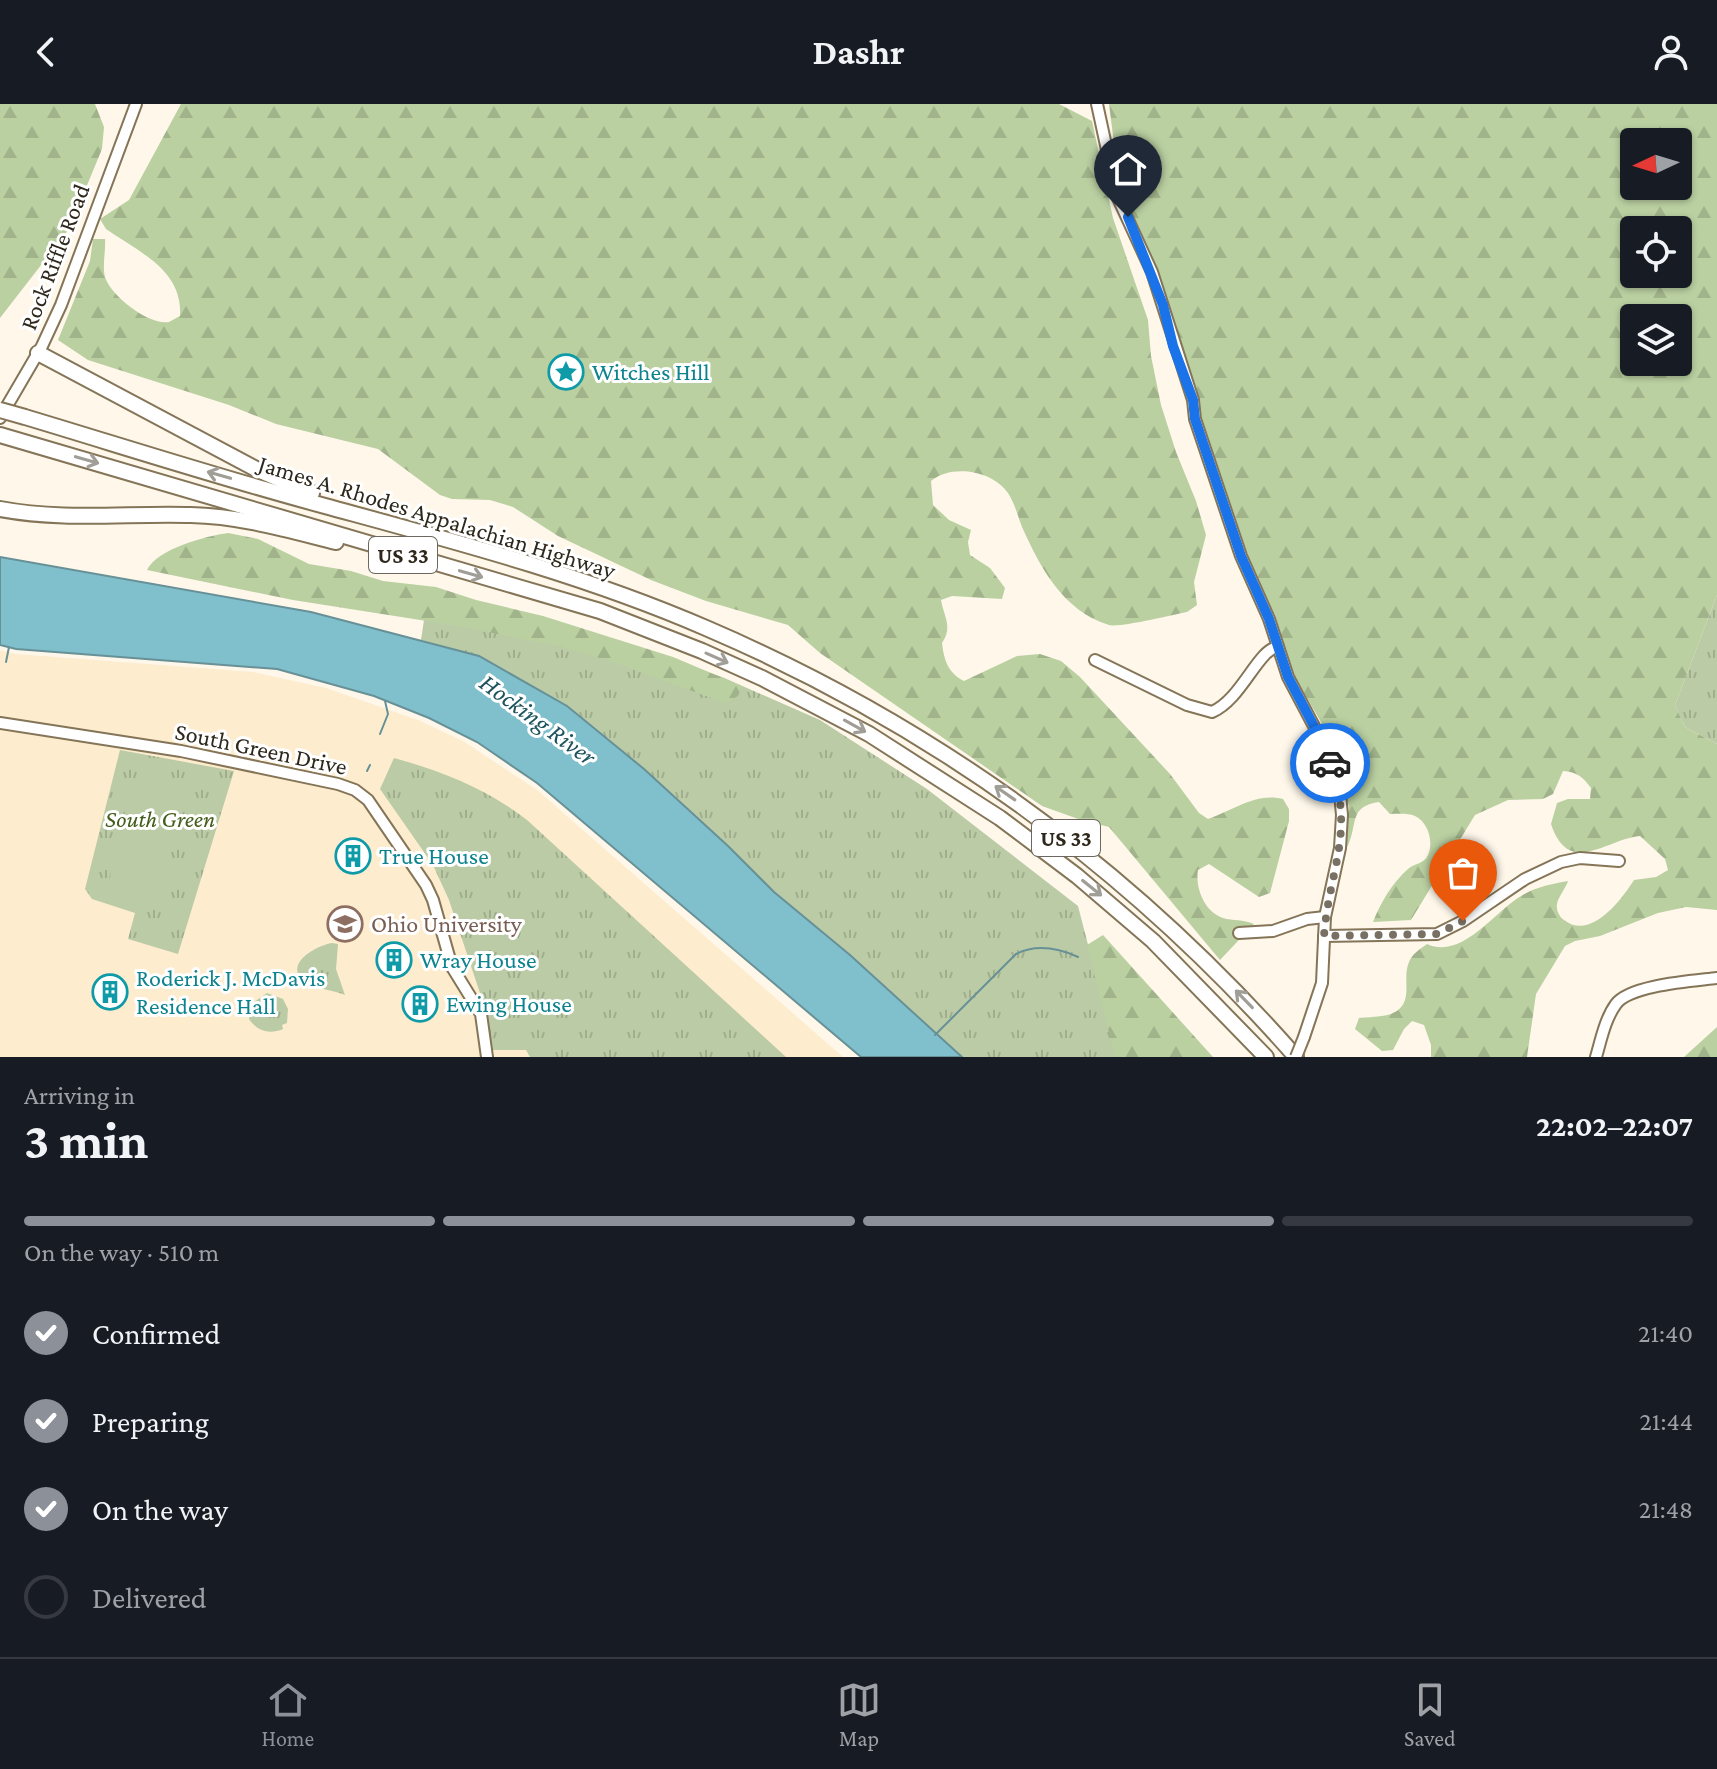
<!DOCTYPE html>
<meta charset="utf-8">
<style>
body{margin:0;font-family:"Crimson Pro",serif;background:#20242c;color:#f1f3f6;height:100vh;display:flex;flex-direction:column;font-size:30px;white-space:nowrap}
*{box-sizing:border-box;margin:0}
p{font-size:26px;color:#9ea1a6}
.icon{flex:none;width:44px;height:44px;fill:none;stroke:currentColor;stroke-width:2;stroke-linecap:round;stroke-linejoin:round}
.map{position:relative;height:953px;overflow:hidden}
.sheet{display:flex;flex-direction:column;background:#171b24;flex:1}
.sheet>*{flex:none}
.needle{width:52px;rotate:266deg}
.controls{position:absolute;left:1620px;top:24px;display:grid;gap:16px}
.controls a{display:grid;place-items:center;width:72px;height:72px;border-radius:8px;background:#171b24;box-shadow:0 2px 6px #0004;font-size:40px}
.pin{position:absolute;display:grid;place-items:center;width:68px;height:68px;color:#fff;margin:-82px -34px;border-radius:50% 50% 50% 0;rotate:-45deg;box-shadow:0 0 8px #0007}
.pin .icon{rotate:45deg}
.courier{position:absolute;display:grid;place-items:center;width:80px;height:80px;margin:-40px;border:6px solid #1a73e8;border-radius:50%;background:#fff;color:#222;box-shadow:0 2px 10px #0007}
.headline em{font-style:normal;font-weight:700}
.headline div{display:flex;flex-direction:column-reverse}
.headline{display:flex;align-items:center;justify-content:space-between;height:136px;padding:0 24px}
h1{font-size:52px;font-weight:700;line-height:60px}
.bar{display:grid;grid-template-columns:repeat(4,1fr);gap:12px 8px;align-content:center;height:96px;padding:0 24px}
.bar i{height:10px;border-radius:6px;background:#363941}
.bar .current{background:#8c9099}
.bar p{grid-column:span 4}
ol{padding:0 24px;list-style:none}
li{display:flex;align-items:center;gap:24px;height:88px}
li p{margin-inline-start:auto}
li .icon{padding:8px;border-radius:50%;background:#8c9099;color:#fff;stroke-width:4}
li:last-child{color:#9ea1a6}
li i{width:44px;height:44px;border:4px solid #363941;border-radius:50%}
header{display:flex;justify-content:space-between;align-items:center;height:104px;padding:0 24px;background:#171b24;font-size:36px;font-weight:700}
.tabs{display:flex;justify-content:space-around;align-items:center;height:112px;border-top:2px solid #363941;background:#171b24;font-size:22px;color:#9ea1a6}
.tabs a{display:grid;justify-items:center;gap:4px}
.tabs .current{color:#8c9099}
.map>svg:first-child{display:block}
.built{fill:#fdeccd}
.grass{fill:url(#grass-tufts)}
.forest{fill:url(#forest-firs);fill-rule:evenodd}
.pitch{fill:#bacba6}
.water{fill:#80bfcc;stroke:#679197;stroke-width:2}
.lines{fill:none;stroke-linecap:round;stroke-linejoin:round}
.stream{stroke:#679197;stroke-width:2}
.minor-casing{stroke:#857558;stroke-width:14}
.highway-casing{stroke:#857558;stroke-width:18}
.minor{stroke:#fff;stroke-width:10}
.highway{stroke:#fff;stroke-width:14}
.minor-bridge-casing{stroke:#857558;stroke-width:14;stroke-linecap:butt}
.highway-bridge-casing{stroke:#857558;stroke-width:18;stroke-linecap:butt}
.minor-bridge{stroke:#fff;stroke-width:10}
.highway-bridge{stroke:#fff;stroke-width:14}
.oneway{stroke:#a19e98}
.done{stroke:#777063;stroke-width:8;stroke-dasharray:0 14.4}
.route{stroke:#1a73e8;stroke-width:10}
.labels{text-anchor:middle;stroke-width:6;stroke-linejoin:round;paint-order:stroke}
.shield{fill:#fff;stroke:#6d685f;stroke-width:2}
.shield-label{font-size:22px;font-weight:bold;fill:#2e271b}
.street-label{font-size:24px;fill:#2e271b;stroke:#fff}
.culture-label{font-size:24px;fill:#0d838f;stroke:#fff;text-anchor:start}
.park-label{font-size:24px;font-style:italic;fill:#435d1a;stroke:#fff}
.education-label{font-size:24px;fill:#785e54;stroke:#fff;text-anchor:start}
.water-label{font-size:26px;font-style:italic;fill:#1d535d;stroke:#fff}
</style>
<header><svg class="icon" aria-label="back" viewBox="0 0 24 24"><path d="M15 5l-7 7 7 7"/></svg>Dashr<svg class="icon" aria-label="person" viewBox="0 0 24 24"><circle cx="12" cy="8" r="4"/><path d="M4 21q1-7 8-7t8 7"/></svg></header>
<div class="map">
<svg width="1717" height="953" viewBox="0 0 1717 953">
<defs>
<pattern id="grass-tufts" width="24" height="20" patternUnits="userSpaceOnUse" patternTransform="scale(2)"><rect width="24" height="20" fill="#bacba6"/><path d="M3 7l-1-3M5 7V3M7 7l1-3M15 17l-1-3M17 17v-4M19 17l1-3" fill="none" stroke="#a0ae8e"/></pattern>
<pattern id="forest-firs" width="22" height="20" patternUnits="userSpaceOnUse" patternTransform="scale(2)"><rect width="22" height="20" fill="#bad0a1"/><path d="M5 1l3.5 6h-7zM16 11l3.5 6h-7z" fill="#a0b38a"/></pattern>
</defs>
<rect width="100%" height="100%" fill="#fef7ea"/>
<path class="built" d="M0,546L16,550L253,568L326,584L418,616L463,637L537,686L843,953H0Z"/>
<g class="grass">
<path d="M1717,491V640L1685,623L1675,601Z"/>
<path d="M424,516L606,533L722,573L820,616L927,685L1078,802L1117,953H962L850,851L774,788L680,697L567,603L479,552L421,536Z"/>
<path d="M120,646L234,667L178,850L128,835L135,809L92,795L85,785Z"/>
<path d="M394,654C442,667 487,685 527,716L786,953H530L526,946H491L487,910L449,796L433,761L380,685Z"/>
<path d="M332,839L338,840L336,865L345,891C333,886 320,886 308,879C280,863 314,842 332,839Z"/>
<path d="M267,889L283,895L288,905L287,919L282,921L283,925C269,931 257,927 249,915L251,900Z"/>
</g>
<g class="forest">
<path d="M0,0H95L104,23L102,45L69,125L0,214Z"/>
<path d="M181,0H1059L1092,17L1113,114L1148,216L1151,252L1161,301L1176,348L1196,397L1206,431L1194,478L1197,501L1187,508C1172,511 1119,524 1109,521C1063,507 1040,463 1022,423C1018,412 1014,398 1008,389C992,366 951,360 931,377L933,401L949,416L971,426L968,438L970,451L990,464L1005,484L1002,495L952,492L941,496C944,513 953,523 942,539C944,556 948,569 964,577L1017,552L1040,550L1061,557L1080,573L1170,670L1199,709L1208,715C1233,706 1257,688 1283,695L1289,705V717L1270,789L1259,793L1209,760L1198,766C1195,783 1204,808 1223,814C1233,817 1243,815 1254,820L1220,856L1109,723L1081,716L1042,702L820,549L788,521L706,497L651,476L558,432L513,403L490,396L452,395L440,391L378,345L276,320L229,301L88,256L58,236L90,157L93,135H105C106,147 102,161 105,173C110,191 149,222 169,218C171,217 178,213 180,212C183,166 139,148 106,125L100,115L129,96Z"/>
<path d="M1109,0H1717V491L1675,601L1685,623L1717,640V806L1686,803L1658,809L1600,832L1575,837L1565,842L1536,890L1527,953H1431V941L1424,921L1412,917L1404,925L1393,946L1382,947L1355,925L1359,914C1369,913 1382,913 1391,910C1416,900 1401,876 1409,858C1412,850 1420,845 1427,840C1462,856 1494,808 1521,792C1536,783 1551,780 1568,777C1566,784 1558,793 1557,800C1556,806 1559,813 1564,816C1591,837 1622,795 1634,776L1656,773L1668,766L1665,755L1640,732C1606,735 1569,774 1551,720L1557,699L1568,695H1590L1591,684C1583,673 1577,668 1563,667L1553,690L1543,695L1508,696L1475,711L1411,816L1373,818C1381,798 1392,779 1408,765C1415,759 1424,760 1428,751C1434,738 1428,718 1415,712C1408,709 1398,710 1390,710L1379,698C1346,703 1360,722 1345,747L1349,702L1321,618L1292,569L1277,518L1232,415L1205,331L1183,244L1161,178L1120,86ZM1634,38H1678V82H1634ZM1634,126H1678V170H1634ZM1634,214H1678V258H1634Z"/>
<path d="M228,429L258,435L309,460L351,467L383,477L436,483L476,496L543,512L673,553L742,582L738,592L725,599L610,557L558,542L452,521L293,496L147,466C157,445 206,432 228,429Z"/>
<path d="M1103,831L1213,953H1115L1087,841Z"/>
<path d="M1717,923V953H1684Z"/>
</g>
<path class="pitch" d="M132,678L183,690L157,802L106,790Z"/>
<path class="water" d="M0,453L311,508L479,552L567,602L644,665L728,742L774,788L850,851L962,953H861L537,679L477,638L429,614L374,592L277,565L16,545L0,541Z"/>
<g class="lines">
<g class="stream">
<path d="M6,558L9,543"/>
<path d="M380,630L388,610L385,597"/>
<path d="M367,667L370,661"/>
<path d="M935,931L1016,850C1036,840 1058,844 1078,853"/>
</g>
<defs>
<g id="minor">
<path d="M1097,0L1117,92L1152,168L1193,296L1195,315L1241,452L1269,515L1288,573L1317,628L1340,690L1342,711L1340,744L1325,813L1322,879L1304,933"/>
<path d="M0,314L42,242L61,201L136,0"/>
<path d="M1095,556L1187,601L1212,608C1242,595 1258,545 1278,543"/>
<path d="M0,619L181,647L338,680L355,686L368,696L426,781L433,796L452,863L481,910L487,953"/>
<path d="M1239,829L1273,827L1307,815L1325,813"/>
<path d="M1324,832L1437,830L1463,817L1525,775L1561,758L1580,754L1619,757"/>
<path d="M1596,953C1601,936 1605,915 1616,900C1630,881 1693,877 1717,874"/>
</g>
<g id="highway">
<path d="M38,249L258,366L312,389"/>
<path d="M25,313C125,343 224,375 325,402C453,437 584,471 706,524C935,622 1132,766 1296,953"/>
<path d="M0,331L600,507L702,547L762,574L869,630L1000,714L1077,772L1153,837L1266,953"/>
<path d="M0,405C64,417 127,409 191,411C240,412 288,426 336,438"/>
</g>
</defs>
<use href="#minor" class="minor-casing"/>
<use href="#highway" class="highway-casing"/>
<use href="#minor" class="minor"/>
<use href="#highway" class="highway"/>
<defs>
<path id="minor-bridge" d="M1296,953L1304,933"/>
<path id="highway-bridge" d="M0,306L25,313"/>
</defs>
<use href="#minor-bridge" class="minor-bridge-casing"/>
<use href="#highway-bridge" class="highway-bridge-casing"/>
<use href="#minor-bridge" class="minor-bridge"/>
<use href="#highway-bridge" class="highway-bridge"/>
</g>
<defs><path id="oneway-shaft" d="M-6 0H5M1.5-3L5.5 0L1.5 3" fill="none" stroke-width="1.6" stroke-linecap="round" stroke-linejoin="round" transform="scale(2)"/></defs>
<g class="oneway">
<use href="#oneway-shaft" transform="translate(87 356) rotate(16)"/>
<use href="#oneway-shaft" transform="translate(219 371) rotate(-164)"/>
<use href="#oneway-shaft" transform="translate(471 470) rotate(16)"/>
<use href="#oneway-shaft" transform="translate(717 554) rotate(24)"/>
<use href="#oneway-shaft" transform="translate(855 622) rotate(29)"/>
<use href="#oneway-shaft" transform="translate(1005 689) rotate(-145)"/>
<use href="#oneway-shaft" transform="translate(1092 784) rotate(39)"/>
<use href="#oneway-shaft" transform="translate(1244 895) rotate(-134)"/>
</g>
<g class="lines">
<path class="done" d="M1330,659C1356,727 1329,766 1324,832L1437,830L1463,817"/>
<path class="route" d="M1128,113L1163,201L1173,242L1193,296L1195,315L1241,452L1269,515L1288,573L1317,628L1330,659"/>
</g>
<defs>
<symbol id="sight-ring" viewBox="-11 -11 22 22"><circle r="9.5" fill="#fff" stroke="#0f9aa8" stroke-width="1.5"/><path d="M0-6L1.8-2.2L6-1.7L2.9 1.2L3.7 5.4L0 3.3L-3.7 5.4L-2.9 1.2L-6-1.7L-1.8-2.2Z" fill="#0f9aa8"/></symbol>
<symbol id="building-ring" viewBox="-11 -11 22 22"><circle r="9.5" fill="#fff" stroke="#0f9aa8" stroke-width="1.5"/><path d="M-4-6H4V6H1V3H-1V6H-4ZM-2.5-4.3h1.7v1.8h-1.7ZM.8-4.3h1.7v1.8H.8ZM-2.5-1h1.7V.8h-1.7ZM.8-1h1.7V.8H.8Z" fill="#0f9aa8"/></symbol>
<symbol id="university-ring" viewBox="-11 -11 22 22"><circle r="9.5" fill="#fff" stroke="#8d6e63" stroke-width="1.5"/><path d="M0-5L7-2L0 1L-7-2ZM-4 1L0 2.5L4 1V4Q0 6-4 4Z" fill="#8d6e63"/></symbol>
</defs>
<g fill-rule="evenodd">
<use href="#sight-ring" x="546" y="248" width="40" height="40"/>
<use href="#building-ring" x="333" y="732" width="40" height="40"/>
<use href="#university-ring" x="325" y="800" width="40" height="40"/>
<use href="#building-ring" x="374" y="836" width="40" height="40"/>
<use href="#building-ring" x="90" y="868" width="40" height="40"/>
<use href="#building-ring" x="400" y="880" width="40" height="40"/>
</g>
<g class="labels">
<g class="shield">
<rect x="369" y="433" width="68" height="36" rx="6"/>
<rect x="1032" y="716" width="68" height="36" rx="6"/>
</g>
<g class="shield-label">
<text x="403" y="459">US 33</text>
<text x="1066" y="742">US 33</text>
</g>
<g class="street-label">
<text transform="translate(55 153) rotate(-69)" y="8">Rock Riffle Road</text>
<text transform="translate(437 413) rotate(17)" y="8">James A. Rhodes Appalachian Highway</text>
<text transform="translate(261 645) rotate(12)" y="8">South Green Drive</text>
</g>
<g class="culture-label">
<text x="592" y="276">Witches Hill</text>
<text x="379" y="760">True House</text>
<text x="420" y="864">Wray House</text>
<text x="136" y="882">Roderick J. McDavis<tspan x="136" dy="28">Residence Hall</tspan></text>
<text x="446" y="908">Ewing House</text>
</g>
<g class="park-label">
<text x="160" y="723">South Green</text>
</g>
<g class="education-label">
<text x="371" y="828">Ohio University</text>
</g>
<g class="water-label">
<text transform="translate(538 615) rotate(36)" y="9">Hocking River</text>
</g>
</g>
</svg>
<div class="controls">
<a><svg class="needle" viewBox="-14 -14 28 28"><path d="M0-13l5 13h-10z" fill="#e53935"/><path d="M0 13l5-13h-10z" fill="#9ea1a6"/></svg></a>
<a><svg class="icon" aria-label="locate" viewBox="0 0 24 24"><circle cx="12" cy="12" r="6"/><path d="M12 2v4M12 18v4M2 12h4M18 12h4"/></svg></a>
<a><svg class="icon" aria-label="layers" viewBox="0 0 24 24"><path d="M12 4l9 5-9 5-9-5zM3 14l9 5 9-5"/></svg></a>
</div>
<div class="pin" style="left:1463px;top:817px;background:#ea580c"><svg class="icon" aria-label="bag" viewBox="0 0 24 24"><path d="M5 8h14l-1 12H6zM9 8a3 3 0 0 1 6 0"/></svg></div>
<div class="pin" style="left:1128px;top:113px;background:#1f2937"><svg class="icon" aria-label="home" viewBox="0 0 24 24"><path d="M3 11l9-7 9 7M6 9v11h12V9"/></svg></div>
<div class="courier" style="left:1330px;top:659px"><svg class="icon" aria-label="car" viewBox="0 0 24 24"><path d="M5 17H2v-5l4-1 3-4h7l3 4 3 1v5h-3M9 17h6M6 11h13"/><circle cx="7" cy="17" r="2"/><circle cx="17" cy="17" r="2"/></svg></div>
</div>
<section class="sheet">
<div class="headline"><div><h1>3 min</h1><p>Arriving in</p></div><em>22:02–22:07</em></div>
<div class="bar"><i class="current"></i><i class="current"></i><i class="current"></i><i></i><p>On the way · 510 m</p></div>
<ol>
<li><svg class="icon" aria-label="check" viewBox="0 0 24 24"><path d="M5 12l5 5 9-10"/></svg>Confirmed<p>21:40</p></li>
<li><svg class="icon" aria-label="check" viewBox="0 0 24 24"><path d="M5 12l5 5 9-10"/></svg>Preparing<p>21:44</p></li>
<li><svg class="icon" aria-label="check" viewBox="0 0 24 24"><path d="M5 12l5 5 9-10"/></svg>On the way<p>21:48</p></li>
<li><i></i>Delivered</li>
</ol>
</section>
<nav class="tabs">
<a class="current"><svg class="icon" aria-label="home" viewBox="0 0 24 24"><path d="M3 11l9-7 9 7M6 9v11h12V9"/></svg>Home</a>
<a><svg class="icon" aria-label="map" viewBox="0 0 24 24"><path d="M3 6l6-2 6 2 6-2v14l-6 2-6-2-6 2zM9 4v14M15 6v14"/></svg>Map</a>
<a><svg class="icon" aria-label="saved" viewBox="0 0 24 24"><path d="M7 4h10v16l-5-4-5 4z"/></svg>Saved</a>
</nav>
